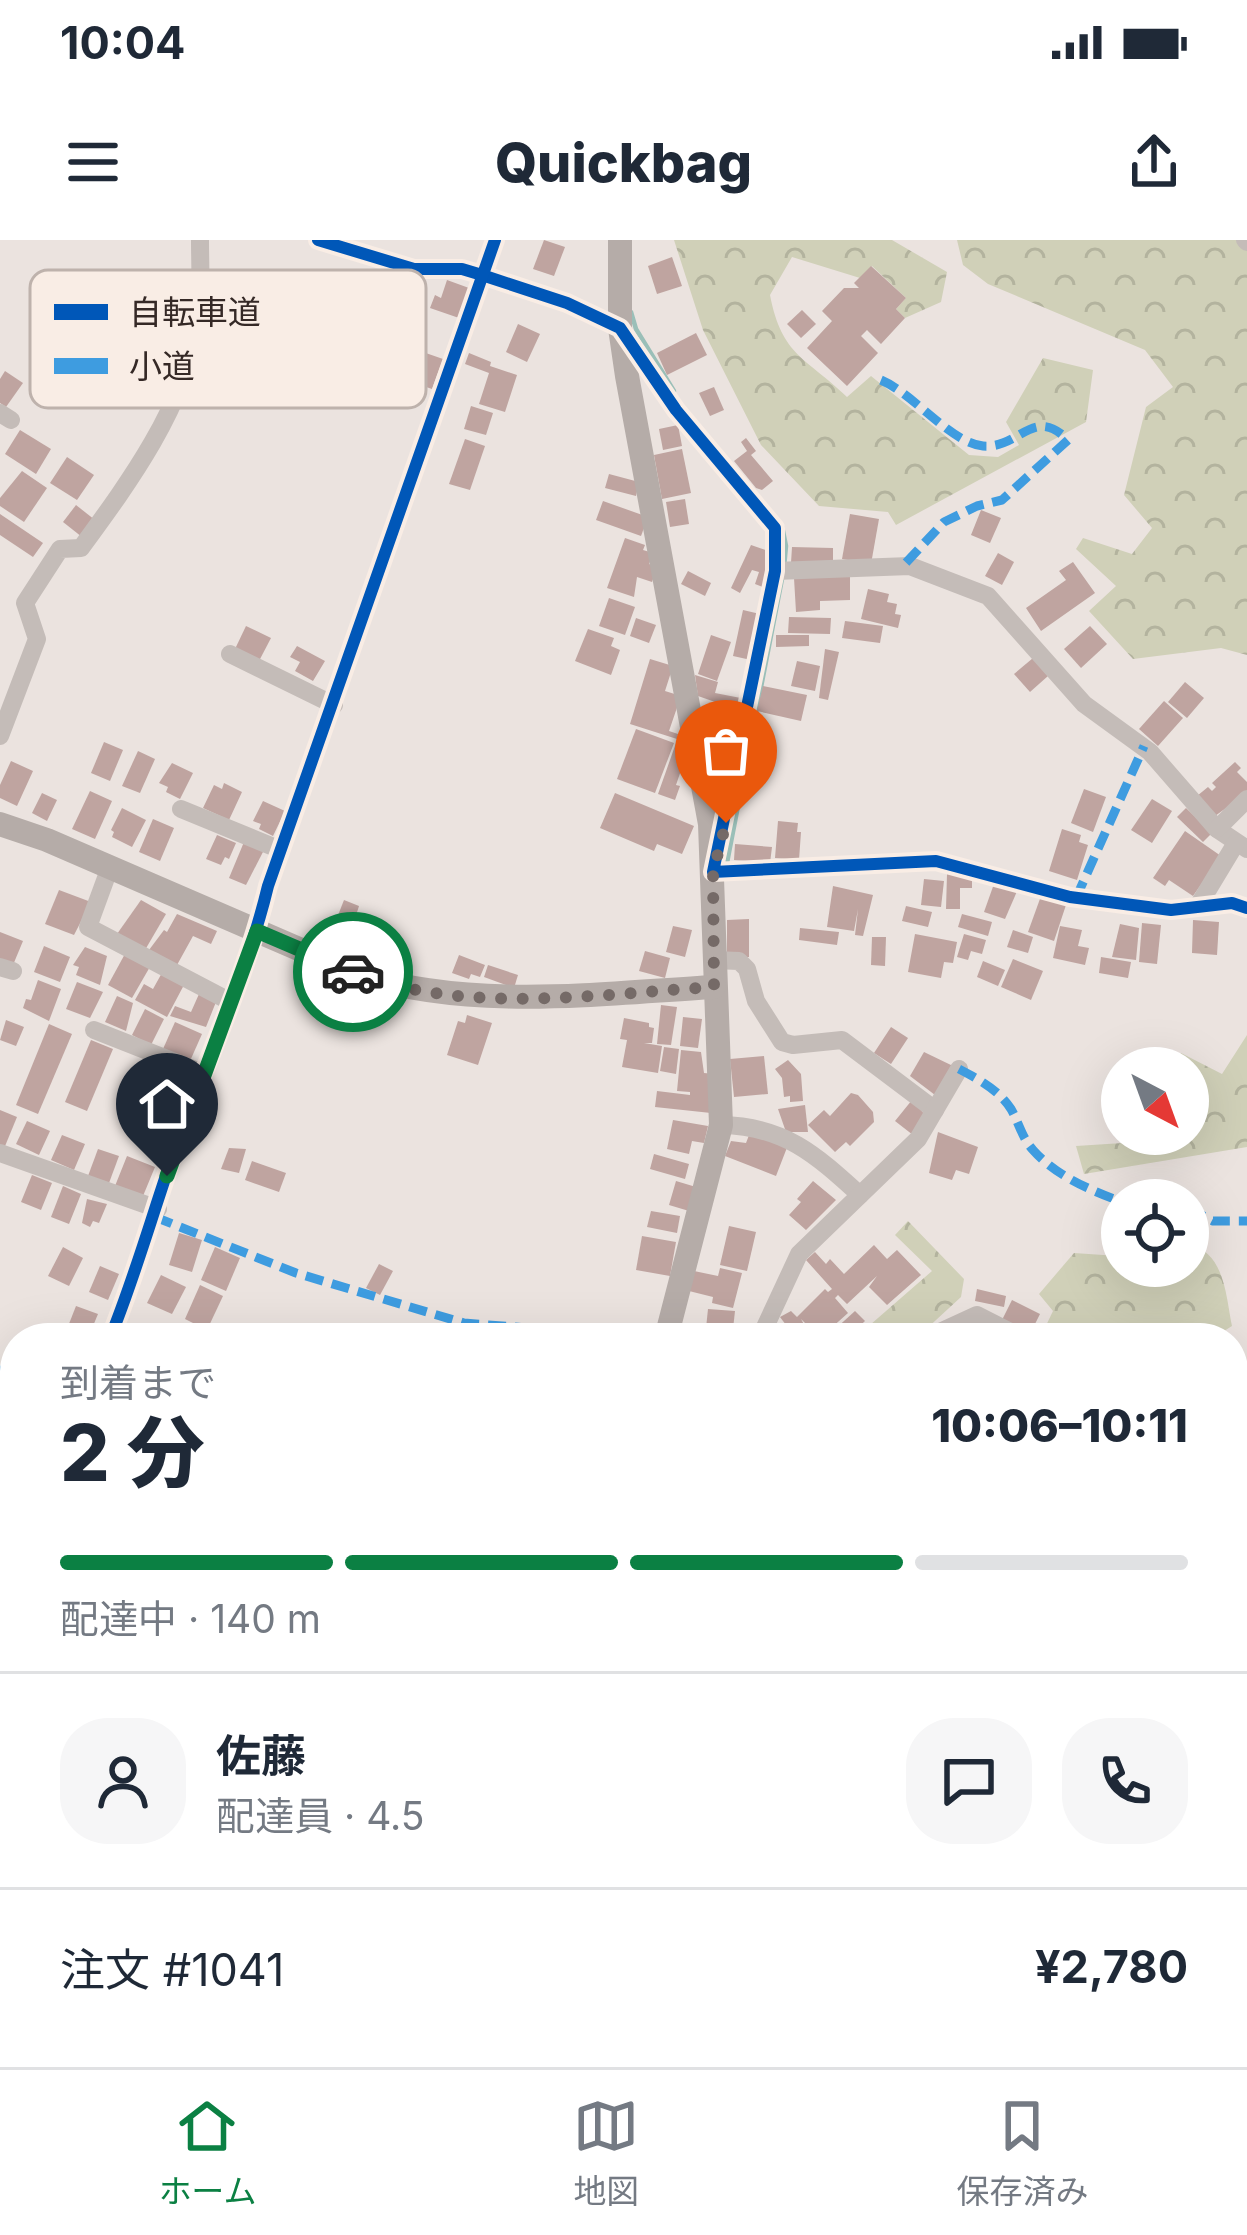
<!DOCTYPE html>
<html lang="ja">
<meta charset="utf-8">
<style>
body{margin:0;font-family:Inter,"Noto Sans JP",sans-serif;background:#f6f6f7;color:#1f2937;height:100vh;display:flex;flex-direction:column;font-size:45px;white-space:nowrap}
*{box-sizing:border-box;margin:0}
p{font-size:39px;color:#747a83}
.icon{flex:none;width:66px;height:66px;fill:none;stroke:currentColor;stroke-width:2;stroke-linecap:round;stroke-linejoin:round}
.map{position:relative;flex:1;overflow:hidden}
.details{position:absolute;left:0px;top:1083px;width:1248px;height:744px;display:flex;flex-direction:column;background:#fff;border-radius:48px 48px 0 0;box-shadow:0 12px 48px #0002}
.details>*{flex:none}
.needle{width:78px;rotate:139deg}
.buttons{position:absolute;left:1101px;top:807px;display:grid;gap:24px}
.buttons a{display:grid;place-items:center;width:108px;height:108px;border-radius:50%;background:#fff;box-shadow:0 12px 48px #0002;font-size:60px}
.pin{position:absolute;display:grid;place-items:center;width:102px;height:102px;color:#fff;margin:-123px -51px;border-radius:50% 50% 50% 0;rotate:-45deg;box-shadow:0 0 12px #0007}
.pin .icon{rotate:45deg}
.courier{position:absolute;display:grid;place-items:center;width:120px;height:120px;margin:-60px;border:9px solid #0b8043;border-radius:50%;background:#fff;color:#222;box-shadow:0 3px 15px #0007}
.headline em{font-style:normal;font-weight:800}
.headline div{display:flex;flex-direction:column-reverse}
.headline{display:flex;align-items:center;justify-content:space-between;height:204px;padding:0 60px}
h1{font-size:78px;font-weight:800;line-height:90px}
.bar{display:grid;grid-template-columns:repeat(4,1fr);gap:18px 12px;align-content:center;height:144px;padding:0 60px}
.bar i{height:15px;border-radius:9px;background:#e0e1e3}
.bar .active{background:#0b8043}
.bar p{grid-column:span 4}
.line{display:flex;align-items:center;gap:30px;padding:0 60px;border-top:3px solid #e0e1e3}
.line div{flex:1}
.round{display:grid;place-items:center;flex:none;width:126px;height:126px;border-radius:48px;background:#f6f6f7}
.status{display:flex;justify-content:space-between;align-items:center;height:84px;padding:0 60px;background:#fff;direction:ltr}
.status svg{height:33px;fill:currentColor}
header{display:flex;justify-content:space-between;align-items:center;height:156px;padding:0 60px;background:#fff;font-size:54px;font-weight:800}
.dock{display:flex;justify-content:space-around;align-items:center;height:168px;border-top:3px solid #e0e1e3;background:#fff;font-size:33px;color:#747a83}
.dock a{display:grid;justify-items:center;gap:6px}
.dock .active{color:#0b8043}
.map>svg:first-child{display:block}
.forest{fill:url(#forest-crowns)}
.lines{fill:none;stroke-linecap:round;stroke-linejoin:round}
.stream{stroke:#9abfb8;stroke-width:4.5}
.building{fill:#bfa4a0}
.lane{stroke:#c4bcb8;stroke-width:9}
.street{stroke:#c4bcb8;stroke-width:18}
.secondary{stroke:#b5aca8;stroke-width:24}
.quiet{stroke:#3e9ce0;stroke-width:9;stroke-dasharray:18 9;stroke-linecap:butt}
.cycleway-casing{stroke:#f9ede5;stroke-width:20}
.cycleway{stroke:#0057b8;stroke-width:12}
.done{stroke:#756a67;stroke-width:12;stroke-dasharray:0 21.6}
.route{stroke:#0b8043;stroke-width:15}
.key{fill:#f9ede5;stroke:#beb2ac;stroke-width:3}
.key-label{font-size:33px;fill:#352926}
</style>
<div class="status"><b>10:04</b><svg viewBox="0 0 49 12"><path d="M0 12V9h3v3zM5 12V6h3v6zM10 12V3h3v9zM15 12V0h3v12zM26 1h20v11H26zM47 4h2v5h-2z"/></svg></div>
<header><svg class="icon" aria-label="menu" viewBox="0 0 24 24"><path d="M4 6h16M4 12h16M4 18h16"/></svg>Quickbag<svg class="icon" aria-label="share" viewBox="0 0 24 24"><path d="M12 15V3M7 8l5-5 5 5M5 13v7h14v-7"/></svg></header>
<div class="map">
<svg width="1247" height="1827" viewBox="0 0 1247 1827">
<defs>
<pattern id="forest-crowns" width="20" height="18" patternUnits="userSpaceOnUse" patternTransform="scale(3)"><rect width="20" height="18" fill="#d0d0b8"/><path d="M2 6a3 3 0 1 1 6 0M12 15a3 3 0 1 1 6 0" fill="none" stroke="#b3b39e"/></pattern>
</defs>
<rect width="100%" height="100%" fill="#ebe3df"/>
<g class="forest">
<path d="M674,0H892L947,32L941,62L905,78L896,69L906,58L872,26L860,38L792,17L770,55C782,117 806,117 847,157L871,136L969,215L998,217L1019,205L1006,182L1043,118L1093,130L1086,182L896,285L888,272L819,266L761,205L703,90Z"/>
<path d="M957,0H1247V415L1221,408L1133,419L1089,371L1116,346L1076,309L1083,298L1132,314L1152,288L1124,255L1146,167L1173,147L1145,110L988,44L963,25Z"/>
<path d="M1247,795V907L1084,934L1076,906L1138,902L1150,894H1188V828H1172L1181,813L1222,834Z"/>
<path d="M908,981L964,1039L961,1057L923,1092L912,1098H855L932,1031L895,995Z"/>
<path d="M1188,1005C1225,1010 1226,1058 1232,1086L1213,1098H1040L1053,1071L1039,1054L1074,1013L1118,1016L1122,1026H1188Z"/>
<path d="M1233,1353L1247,1354V1827H1194L1188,1812H1233Z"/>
</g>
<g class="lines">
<g class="stream">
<path d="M631,72L636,89L674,151"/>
<path d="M782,286L786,306L784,328"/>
<path d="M726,628L782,339"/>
</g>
</g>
<g class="building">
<path d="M544,0L565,7L554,36L533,29Z"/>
<path d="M672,17L682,46L657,54L648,26Z"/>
<path d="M871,26L906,58L896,69L905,78L881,104L867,90L861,96L878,113L847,146L807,108L832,81L822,71L844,48H859L854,43Z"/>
<path d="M447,40L469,48L459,78L430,68L435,55L441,58Z"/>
<path d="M802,70L816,84L801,98L787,84Z"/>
<path d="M518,84L540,94L527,122L506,112Z"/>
<path d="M696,93L707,115L667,135L657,113Z"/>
<path d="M420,111L443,119L432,149L409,141Z"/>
<path d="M469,113L491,122L490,126L517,135L505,172L479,164L489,133L465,124Z"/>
<path d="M5,131L23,143L6,167L0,163V139Z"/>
<path d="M714,147L724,170L710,176L699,153Z"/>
<path d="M471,166L493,173L486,195L464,189Z"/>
<path d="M678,185L682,206L663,210L659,189Z"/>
<path d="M20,190L51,209L36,234L5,214Z"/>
<path d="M746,198L756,211L751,215L773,241L762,250L756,248L734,221L747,211L741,202Z"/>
<path d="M465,199L485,206L470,250L449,244Z"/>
<path d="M682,209L691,253L662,259L654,215Z"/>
<path d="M67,217L94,235L77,260L50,243Z"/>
<path d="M22,231L47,248L24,282L0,266V258Z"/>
<path d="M609,234L639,242L636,256L605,248Z"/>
<path d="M685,259L689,284L670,287L666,262Z"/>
<path d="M603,261L648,277L641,296L596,280Z"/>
<path d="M76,265L95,280L82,297L63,282Z"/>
<path d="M981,270L1001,278L990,303L971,295Z"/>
<path d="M0,274L43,303L33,317L0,295Z"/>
<path d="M850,274L879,279L871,324L842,319Z"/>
<path d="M625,298L645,305L643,310L653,313L649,324L657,327L652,342L637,337L634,357L607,348Z"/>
<path d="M751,305L774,313L765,348L755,344L759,332L752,330L740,353L731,348Z"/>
<path d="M792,307L833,308V325L791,323Z"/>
<path d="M998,313L1014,322L1002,345L985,336Z"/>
<path d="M1073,322L1095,353L1041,391L1026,368L1066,340L1059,331Z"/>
<path d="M688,331L711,343L705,356L681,344Z"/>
<path d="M850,336V360L820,361V370L796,372L794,338Z"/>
<path d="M868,349L889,354L887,362L897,364L895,374L901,375L898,388L861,379Z"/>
<path d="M609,358L635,367L625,395L599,386Z"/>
<path d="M743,370L760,374L751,420L733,416Z"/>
<path d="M789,377L831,378L830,394L788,393Z"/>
<path d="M636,378L656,385L649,403L630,396Z"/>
<path d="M845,381L883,386L880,403L842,398Z"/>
<path d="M246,386L271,398L259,421L235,409Z"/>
<path d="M1090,386L1107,404L1081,428L1064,409Z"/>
<path d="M588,389L614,398L611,406L620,410L611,435L575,421Z"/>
<path d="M711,395L731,402L717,441L698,434Z"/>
<path d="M776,395H809V406L776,407Z"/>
<path d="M297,406L325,421L313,441L295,431L300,422L290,417Z"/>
<path d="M825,409L839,412L828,460L819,458Z"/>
<path d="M1033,418L1048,436L1030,452L1014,434Z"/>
<path d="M650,419L673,426L665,451L681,456L669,491L678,494L677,499L630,484Z"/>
<path d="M797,421L820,426L815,451L791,446Z"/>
<path d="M695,435L718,442L715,453L746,459L736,504L717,501L722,475L715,473L718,463L698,456Z"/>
<path d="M1185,442L1204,458L1187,478L1168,462Z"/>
<path d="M763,446L807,455L801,481L757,471Z"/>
<path d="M1164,461L1183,478L1158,506L1139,489Z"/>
<path d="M636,489L674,503L655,553L617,539Z"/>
<path d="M104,502L123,510L110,541L91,533Z"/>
<path d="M676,503L689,507L676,545L680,546L675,560L658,554Z"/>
<path d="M709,503L733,507L725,553L714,570L717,541L710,540L714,517L706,516Z"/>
<path d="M138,511L155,519L140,553L122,546Z"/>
<path d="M11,521L33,531L17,566L0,558V545Z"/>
<path d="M1235,522L1241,528L1237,532L1247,542V553L1215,576L1197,556L1208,547L1212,551L1216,547L1212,543Z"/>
<path d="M172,523L193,533L180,559L166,552L168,547L159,543Z"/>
<path d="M224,543L242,552L229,580L203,568L214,545L222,549Z"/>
<path d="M1084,549L1106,557L1093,592L1071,583Z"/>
<path d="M90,551L112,561L95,599L72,589Z"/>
<path d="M42,553L57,560L47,581L32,573Z"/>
<path d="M615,553L694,586L682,614L657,604L654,611L600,588Z"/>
<path d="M1152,559L1172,571L1152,603L1131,590Z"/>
<path d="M263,561L285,571L273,596L259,589L261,584L253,581Z"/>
<path d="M122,568L146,580L132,607L112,597L114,592L111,590Z"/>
<path d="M1186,568L1212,593L1203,602L1177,577Z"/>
<path d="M153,579L174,588L160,621L139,612Z"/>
<path d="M778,581L798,583L797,592H801L799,620L775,618Z"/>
<path d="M1062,589L1081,595L1079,602L1088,605L1077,640L1049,631Z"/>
<path d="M1185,591L1221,616L1193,656L1169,640L1165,646L1153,638Z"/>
<path d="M217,595L236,603L229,619L225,617L221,625L206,619Z"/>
<path d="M244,602L264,610L246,645L229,638Z"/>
<path d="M735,604L772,607L770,623L734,620Z"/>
<path d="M947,634H972V648H960V669H946Z"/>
<path d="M924,639L944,641L941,667L921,665Z"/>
<path d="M995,641L1018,649L1005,679L984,672Z"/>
<path d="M833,646L873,655L863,696L855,695L858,669L854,691L827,687Z"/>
<path d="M59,650L91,662L74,695L45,684Z"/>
<path d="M1041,656L1066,665L1054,701L1028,692Z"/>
<path d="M141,660L166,674L145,710L117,694Z"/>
<path d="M344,660L359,666L352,688L335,683Z"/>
<path d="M906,666L932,672L928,687L902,681Z"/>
<path d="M177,674L217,691L211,704L193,696L177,725L149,710L164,690L167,692Z"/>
<path d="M962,674L992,682L988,696L958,687Z"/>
<path d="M749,679V717H727V680Z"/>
<path d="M1193,680L1219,682L1217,715L1192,713Z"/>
<path d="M1142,683L1161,685L1157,724L1139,722Z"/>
<path d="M365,684L388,692L381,712L366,706L368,699L361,696Z"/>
<path d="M1120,684L1139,688L1136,720L1112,717Z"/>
<path d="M673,686L692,690L685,717L666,712Z"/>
<path d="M1060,686L1082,690L1078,706L1089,708L1085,725L1053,718Z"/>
<path d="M800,688L839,692L837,705L799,700Z"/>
<path d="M1013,690L1033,697L1028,713L1007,707Z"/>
<path d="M0,692L23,701L13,725L0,720Z"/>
<path d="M915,694L957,702L953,723L944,722L941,738L908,732Z"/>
<path d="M964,694L986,700L982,714L971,711L968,720L957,717Z"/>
<path d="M872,697H886L885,726L871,725Z"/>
<path d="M44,706L70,717L60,742L34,732Z"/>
<path d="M85,707L107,716L100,745L76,735L79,727L73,725Z"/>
<path d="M645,711L670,718L665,738L639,731Z"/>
<path d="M126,712L151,725L132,758L108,745Z"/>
<path d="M459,715L485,725L480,737L471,734L469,739L452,733Z"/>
<path d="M1101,717L1131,722L1128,738L1099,733Z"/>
<path d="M1013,719L1043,731L1031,760L1001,747Z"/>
<path d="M983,721L1005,730L998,746L977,737Z"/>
<path d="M488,725L518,735L514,748L484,737Z"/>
<path d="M163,731L185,743L167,777L135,760L144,744L153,749Z"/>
<path d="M38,740L61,749L49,781L23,768L26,759L31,760Z"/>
<path d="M77,742L103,752L90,778L66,769Z"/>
<path d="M199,754L216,762L206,787L170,776L175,766L191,772Z"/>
<path d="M117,756L133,763L126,791L105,782Z"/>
<path d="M661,765L677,767L671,805L657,804Z"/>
<path d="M145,769L164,779L151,805L132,795Z"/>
<path d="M467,775L492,783L478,825L447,815L458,781L465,783Z"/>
<path d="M683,777L702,779L698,808L680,806Z"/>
<path d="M624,778L649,783V787L654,788L652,803H644L662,806L658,833L622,827L627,800L620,799Z"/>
<path d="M6,780L24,787L16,806L0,800Z"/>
<path d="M175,782L202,794L190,821L163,809Z"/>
<path d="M49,784L72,794L38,874L16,865Z"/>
<path d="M891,787L908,798L891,824L874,813Z"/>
<path d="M91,800L113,809L87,871L65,862Z"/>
<path d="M664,807L679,809L676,834L660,831Z"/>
<path d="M681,810L701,812L704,833L714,834L711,873L655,867L657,851L690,855V852L677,851Z"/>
<path d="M924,812L953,826L935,855L910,836Z"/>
<path d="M764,816L768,854L734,857L730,819Z"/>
<path d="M788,820L801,834L803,861L790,862V856L784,857L782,838L775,829Z"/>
<path d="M155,823L176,832L162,863L141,854Z"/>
<path d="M851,853L858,855L873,872L874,882L850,906L846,902L835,912L808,885L824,870L830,876Z"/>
<path d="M912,860L927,877L913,895L895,881Z"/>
<path d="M805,865L808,892H786L778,869Z"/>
<path d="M0,870L17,877L3,911L0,910Z"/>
<path d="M673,880L708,886L704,903L692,901L689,914L667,909Z"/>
<path d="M27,881L50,891L39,915L16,904Z"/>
<path d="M751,890L788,905L776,936L725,916L731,901L746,903Z"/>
<path d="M938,892L978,907L969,934L956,930L952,940L929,933Z"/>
<path d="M62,895L85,904L74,930L51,920Z"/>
<path d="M229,908L246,909L239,933L221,929Z"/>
<path d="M98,909L119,916L109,943L88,936Z"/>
<path d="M654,914L689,924L685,939L650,929Z"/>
<path d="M127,916L155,927L143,956L115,946Z"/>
<path d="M252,921L286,933L279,952L245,940Z"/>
<path d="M32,935L52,943L41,970L21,962Z"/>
<path d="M676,941L696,947L689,971L669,965Z"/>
<path d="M813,941L836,960L806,990L789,975L801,962L797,959Z"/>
<path d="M63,946L81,954L69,984L51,977Z"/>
<path d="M87,959L107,964L99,983L93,981L90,987L82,983Z"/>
<path d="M651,971L680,976L677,993L647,987Z"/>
<path d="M729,986L756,992L747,1031L720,1025Z"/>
<path d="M179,993L202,1000L192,1032L169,1025Z"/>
<path d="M642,996L676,1002L670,1036L636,1030Z"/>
<path d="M874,1005L887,1019L897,1010L921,1035L887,1065L869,1047L877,1036L847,1064L838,1055L835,1058L848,1073L820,1098L801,1079L806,1088L795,1097L780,1077L791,1071L797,1077L825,1049L828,1052L832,1049L806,1020L815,1012L826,1024L830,1019L844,1034Z"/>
<path d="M63,1007L83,1018L69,1046L48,1036Z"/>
<path d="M215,1007L240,1018L226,1051L201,1040Z"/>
<path d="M379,1024L393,1031L380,1055L366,1048Z"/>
<path d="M100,1026L119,1034L108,1060L89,1052Z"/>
<path d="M720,1028L742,1033L733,1068L712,1063L713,1057L689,1051L694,1031L718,1036Z"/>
<path d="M161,1035L186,1047L172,1074L147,1063Z"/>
<path d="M200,1045L223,1056L207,1090L185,1079Z"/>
<path d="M977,1049L1006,1056L1004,1067L975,1061Z"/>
<path d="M1012,1060L1040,1074L1029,1096L1001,1082Z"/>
<path d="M76,1066L98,1074L88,1098L65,1094Z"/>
<path d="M708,1069L735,1071L732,1098H705Z"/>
<path d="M855,1071L865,1081L847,1098H840L833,1091Z"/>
<path d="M1247,1258V1297L1243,1303L1233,1296V1277Z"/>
<path d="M584,1812H626L624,1816L655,1827H579Z"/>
</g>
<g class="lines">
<path class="lane" d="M1238,1235L1247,1146"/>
<g class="street">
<path d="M318,0L414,29H462L482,35L567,63L620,88L676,170L775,288V331L713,632L936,621L1070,657L1171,670L1232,663L1247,668"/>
<path d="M1245,0L1247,2"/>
<path d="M0,173L11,180"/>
<path d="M775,331L910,326L988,356L1084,464L1150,512L1217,589L1247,609"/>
<path d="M230,414L334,465"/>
<path d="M0,496L37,399L25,363L60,309L81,308C130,241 183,169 198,85C202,58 200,27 200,0"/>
<path d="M181,569L281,610"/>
<path d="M1217,589L1247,559"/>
<path d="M110,627L88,687L231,762"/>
<path d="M1198,666L1236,603"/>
<path d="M714,720L739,721L747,729L756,761L782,802L793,805L842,800L935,870"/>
<path d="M0,727L13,731"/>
<path d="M94,790L203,833"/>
<path d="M721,885C784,886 815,914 860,955"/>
<path d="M0,913L158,969"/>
<path d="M110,1098C137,1032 155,964 179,898C209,814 247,733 268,646L495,0"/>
<path d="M760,1098L799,1014L918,899L959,829"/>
<path d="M927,1098L977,1075L1022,1098"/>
<path d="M1233,1235L1247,1236"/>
<path d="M0,1289L15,1271"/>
<path d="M0,1326L15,1341"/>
<path d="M0,1546L15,1557"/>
<path d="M275,1812L291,1827"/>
<path d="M1034,1812L1046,1827"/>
<path d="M421,1827L435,1812"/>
<path d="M945,1827L951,1812"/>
</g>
<g class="secondary">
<path d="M620,0V88L627,136L710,584L721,885L666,1098"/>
<path d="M0,584L47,600L359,735C475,770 594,754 714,747"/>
<path d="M687,1827L689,1812"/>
</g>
<g class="quiet">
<path d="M881,140C914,154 951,203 983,206C1020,209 1033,165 1068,200L1002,260L977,266L944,282L902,327"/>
<path d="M1076,658L1144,506"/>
<path d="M959,829C978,839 999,850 1011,869C1019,883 1022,898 1033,910C1056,936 1090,950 1122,962"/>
<path d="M1188,968L1213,981H1247"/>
<path d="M155,977L296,1033L464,1083L655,1098"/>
<path d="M0,1127L15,1135"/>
</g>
<defs>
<g id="cycleway">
<path d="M318,0L414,29H462L482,35L567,63L620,88L676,170L775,288V331L713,632L936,621L1070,657L1171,670L1232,663L1247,668"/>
<path d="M110,1098C137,1032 155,964 179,898C209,814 247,733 268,646L495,0"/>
</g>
</defs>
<use href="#cycleway" class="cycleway-casing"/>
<use href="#cycleway" class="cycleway"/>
</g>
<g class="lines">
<path class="done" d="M353,732C466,776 596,754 714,747L713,632L726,583"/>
<path class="route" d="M167,936L257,691L353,732"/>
</g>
<rect x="30" y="30" width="396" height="138" rx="18" class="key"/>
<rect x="54" y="64" width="54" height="16" fill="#0057b8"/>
<rect x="54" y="118" width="54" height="16" fill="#3e9ce0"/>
<g class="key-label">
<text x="129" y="84">自転車道</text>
<text x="129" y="138">小道</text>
</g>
</svg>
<div class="buttons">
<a><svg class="needle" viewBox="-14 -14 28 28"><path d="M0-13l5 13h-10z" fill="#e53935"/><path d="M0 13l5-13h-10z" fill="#747a83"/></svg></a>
<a><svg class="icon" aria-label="locate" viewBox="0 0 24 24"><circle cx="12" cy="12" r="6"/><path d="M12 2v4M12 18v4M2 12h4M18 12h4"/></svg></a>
</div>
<div class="pin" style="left:726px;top:583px;background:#ea580c"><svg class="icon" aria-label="bag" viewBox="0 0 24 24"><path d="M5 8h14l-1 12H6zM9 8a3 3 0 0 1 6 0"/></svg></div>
<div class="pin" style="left:167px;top:936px;background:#1f2937"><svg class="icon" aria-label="home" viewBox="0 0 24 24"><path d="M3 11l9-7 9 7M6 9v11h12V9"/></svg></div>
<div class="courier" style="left:353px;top:732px"><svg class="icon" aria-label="car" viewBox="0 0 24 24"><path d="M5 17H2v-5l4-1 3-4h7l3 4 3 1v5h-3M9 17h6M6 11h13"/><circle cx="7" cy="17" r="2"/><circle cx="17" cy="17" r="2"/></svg></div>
<section class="details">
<div class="headline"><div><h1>2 分</h1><p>到着まで</p></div><em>10:06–10:11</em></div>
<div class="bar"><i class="active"></i><i class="active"></i><i class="active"></i><i></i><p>配達中 · 140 m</p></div>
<div class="line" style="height:216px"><a class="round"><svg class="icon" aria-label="person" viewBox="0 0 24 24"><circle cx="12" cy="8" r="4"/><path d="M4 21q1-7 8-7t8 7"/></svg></a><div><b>佐藤</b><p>配達員 · 4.5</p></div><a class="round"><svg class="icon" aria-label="chat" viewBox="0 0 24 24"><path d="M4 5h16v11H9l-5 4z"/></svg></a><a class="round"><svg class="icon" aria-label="phone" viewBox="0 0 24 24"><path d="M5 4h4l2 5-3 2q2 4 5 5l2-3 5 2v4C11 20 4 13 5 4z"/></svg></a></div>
<div class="line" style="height:156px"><div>注文 #1041</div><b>¥2,780</b></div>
</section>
</div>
<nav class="dock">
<a class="active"><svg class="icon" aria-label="home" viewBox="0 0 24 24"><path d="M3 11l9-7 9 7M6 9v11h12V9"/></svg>ホーム</a>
<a><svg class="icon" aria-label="map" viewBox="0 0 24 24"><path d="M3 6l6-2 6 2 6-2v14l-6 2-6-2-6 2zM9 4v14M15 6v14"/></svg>地図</a>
<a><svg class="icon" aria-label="saved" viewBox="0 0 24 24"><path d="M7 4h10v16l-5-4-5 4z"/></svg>保存済み</a>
</nav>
